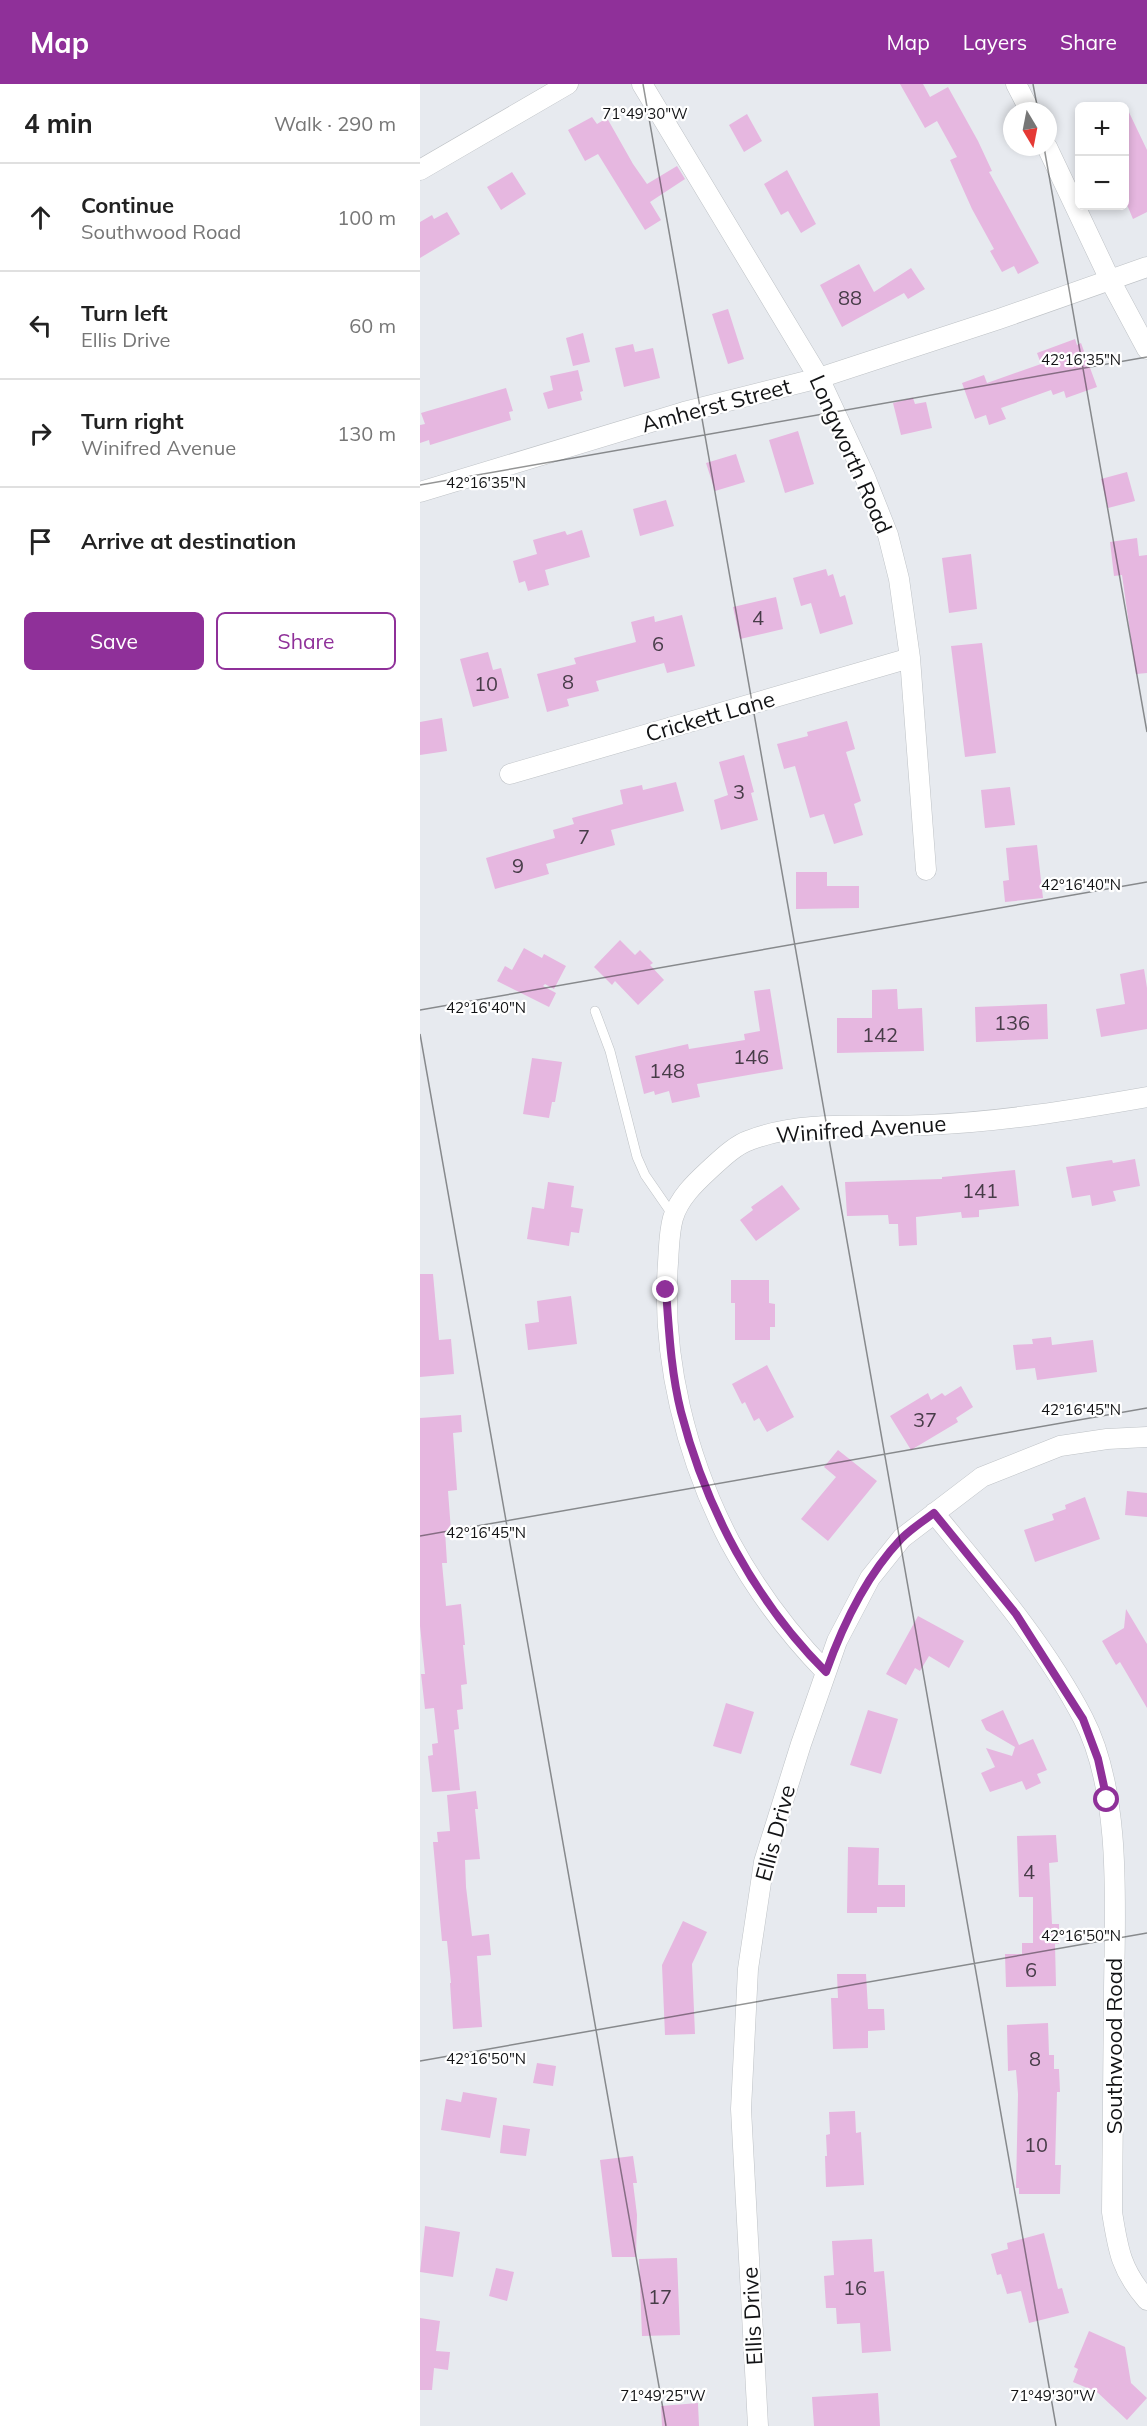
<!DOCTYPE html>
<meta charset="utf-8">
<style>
:root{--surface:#fff;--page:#f6f6f6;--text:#222;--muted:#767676;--line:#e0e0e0;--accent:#8f3099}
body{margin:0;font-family:Mulish,sans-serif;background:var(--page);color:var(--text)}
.controls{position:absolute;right:18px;top:18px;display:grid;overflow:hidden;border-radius:9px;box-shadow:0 3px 9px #0003}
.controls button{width:54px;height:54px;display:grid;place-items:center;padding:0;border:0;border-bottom:2px solid var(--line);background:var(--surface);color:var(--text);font:30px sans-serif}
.compass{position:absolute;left:583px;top:18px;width:54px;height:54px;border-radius:50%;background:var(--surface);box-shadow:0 3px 9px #0003;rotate:170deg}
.stop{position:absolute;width:18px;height:18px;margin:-14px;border:4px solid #8f3099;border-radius:50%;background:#fff}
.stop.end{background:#8f3099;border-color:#fff;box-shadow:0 2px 6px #0008}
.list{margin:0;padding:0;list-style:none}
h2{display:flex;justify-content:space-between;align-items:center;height:78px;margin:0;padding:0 24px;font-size:26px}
h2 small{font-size:20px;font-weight:400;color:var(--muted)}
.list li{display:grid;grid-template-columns:39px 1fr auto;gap:18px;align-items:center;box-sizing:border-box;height:108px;padding:0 24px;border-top:2px solid var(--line)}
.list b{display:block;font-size:22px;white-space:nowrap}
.list p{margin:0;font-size:20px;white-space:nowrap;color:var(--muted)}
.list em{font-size:20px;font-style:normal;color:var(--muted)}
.actions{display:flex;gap:12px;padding:18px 24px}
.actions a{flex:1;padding:14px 0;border:2px solid var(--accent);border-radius:9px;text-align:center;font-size:21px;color:var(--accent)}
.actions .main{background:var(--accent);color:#fff}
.icon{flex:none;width:33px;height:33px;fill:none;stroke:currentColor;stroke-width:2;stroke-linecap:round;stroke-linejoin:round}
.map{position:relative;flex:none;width:727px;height:2342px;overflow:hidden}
header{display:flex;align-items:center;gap:36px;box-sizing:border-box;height:84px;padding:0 30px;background:var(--accent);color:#fff}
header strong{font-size:28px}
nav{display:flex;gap:33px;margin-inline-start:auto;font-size:21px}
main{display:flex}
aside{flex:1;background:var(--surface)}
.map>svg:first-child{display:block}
.building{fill:#e6b7e0}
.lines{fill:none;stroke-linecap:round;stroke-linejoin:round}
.service-casing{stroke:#bec2c6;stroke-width:10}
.minor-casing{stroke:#bec2c6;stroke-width:21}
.service{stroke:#fff;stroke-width:9}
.minor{stroke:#fff;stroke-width:20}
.route{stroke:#8f3099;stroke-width:8}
.ticks{fill:none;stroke:#121315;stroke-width:1.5;stroke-opacity:0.45}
.labels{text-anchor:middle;stroke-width:4.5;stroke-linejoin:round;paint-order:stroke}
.number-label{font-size:20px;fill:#473c48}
.street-label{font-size:22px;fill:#121315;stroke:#fff}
.ticks-label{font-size:15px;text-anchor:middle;fill:#121315;stroke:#fff;stroke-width:4.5;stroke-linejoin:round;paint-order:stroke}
</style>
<header>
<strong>Map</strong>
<nav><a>Map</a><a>Layers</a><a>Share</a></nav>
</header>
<main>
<aside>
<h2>4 min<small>Walk · 290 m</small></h2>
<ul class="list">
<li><svg class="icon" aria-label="ahead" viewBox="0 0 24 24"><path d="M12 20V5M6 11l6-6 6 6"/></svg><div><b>Continue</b><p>Southwood Road</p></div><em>100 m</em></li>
<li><svg class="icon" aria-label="left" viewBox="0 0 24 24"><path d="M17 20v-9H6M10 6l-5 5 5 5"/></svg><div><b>Turn left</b><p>Ellis Drive</p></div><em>60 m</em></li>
<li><svg class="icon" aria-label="right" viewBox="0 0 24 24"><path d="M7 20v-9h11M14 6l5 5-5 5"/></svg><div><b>Turn right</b><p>Winifred Avenue</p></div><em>130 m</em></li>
<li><svg class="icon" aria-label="arrive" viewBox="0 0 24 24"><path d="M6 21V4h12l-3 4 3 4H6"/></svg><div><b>Arrive at destination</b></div></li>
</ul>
<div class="actions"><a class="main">Save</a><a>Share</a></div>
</aside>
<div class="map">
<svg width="727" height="2342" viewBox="0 0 727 2342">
<rect width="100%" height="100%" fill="#e7eaef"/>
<!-- building -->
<path class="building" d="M480,0H503L510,13L528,3L558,57L572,87L569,88L619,179L598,190L594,182L582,188L570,167L574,165L552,125L530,76L537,73L517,37L505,44Z
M705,20L727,66V128L713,135L705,116Z
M327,30L342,57L324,68L309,41Z
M172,33L177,40L187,34L213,80L227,100L257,82L265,95L230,118L241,136L225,146L178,70L165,77L148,46Z
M367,86L396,140L381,149L368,127L361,131L344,100Z
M92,88L106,110L81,126L67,103Z
M27,128L40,150L0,174V138L12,131L14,135Z
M439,180L454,208L491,184L505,205L488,215L484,209L422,243L400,201Z
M308,225L324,275L308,280L292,230Z
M163,249L170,278L153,282L146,254Z
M655,255L657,261L661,259L677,303L646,314L644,307L633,311L631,306L581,324L586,335L569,341L566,331L555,335L542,299L564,291L567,299L621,280L617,269Z
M213,260L215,268L233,264L240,294L204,303L195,264Z
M158,286L163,307L160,308L162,316L128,325L123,309L133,306L130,292Z
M86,304L93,327L89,328L91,336L10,361L9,356L0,359V341L5,340L1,329Z
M493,314L495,320L506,318L512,344L481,351L473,319Z
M378,347L394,400L365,409L349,356Z
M316,370L325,398L295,407L286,379Z
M707,388L715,417L688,424L681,395Z
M246,416L254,442L220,452L213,425Z
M162,446L170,473L125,486L129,501L108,507L105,497L99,499L93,477L117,470L113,456L145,447L147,451Z
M717,454L719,472L727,471V589L716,590L702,491L694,492L690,458Z
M551,470L557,525L529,529L522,474Z
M406,485L408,492L413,490L420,513L425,511L433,540L400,550L391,519L381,522L373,494Z
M356,513L363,545L320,555L313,523Z
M262,531L275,582L247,589L244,579L176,597L179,607L147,615L149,622L127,628L117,590L156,580L154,574L216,558L211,538L234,532L235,538Z
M562,559L576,669L545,673L531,562Z
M68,568L73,586L81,584L89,614L53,623L40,575Z
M22,634L27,667L0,671V638Z
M427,637L435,665L426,668L441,717L434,720L443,751L414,760L404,730L390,734L375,682L364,685L357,660L388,652L387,648Z
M324,671L334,708L331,709L338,736L301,746L294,716L308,711L299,678Z
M256,698L264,727L191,746L195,761L126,780L129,790L75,805L66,774L135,754L133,746L154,740L152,734L203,720L200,706L222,701L223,706Z
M590,703L595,741L565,744L561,706Z
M617,761L623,814L585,818L583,797L589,796L586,764Z
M376,788H407V802H439V824L376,825Z
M200,856L215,871L220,866L233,879L230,881L244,896L218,921L195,897L192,901L174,883Z
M104,864L122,874L124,870L146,882L134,905L125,900L123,902L136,909L129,923L77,897L85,882L92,886Z
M724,885L727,904V945L681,953L676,925L705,920L700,890Z
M350,905L363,985L277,1000L280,1013L252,1019L249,1007L235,1011L234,1007L224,1010L215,972L268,960L269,965L325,956L324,950L340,947L334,907Z
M477,905L478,925L502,924L504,967L417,969V934H452V906Z
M627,920L628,955L556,958L555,923Z
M112,974L142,978L135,1018H132L129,1034L103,1030Z
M715,1075L720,1102L693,1107L696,1117L672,1122L670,1111L652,1114L646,1083L692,1076L693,1079Z
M595,1086L599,1122L559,1126V1133L542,1134L541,1128L496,1133L497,1161L479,1162L478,1140H469L468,1131L427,1132L425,1098L522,1095V1093Z
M128,1098L154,1102L151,1123L163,1125L159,1149L151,1148L149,1162L107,1155L112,1123L124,1125Z
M362,1101L380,1125L336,1157L320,1136L333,1126L331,1123Z
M0,1190H13L19,1256L31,1255L34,1290L0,1293Z
M311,1196H349V1219L355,1220V1243H350V1256H315V1219H311Z
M151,1212L157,1260L108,1266L105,1240L119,1238L117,1217Z
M631,1253L632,1261L673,1256L677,1288L617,1296L615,1284L596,1286L593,1261L613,1260L612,1255Z
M347,1281L374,1333L347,1348L339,1334L334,1337L325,1318L322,1320L312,1300Z
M541,1302L553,1323L536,1334L538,1338L491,1366L470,1332L508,1309L511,1316L522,1309L525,1312Z
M41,1331L42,1348L33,1349L37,1406L28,1407L31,1447H25L27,1479H22L26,1522L41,1520L45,1561H43L47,1600L41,1601L43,1625L37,1626L39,1645L34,1646L40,1706L12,1708L8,1672L13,1671L12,1660L18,1659L14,1624L5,1625L1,1590H5L0,1542V1334Z
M418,1366L457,1397L408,1457L381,1435L416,1393L404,1383Z
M707,1407L727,1409V1433L705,1431Z
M665,1413L680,1455L615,1478L604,1446L634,1436L632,1430L646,1425L645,1421Z
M706,1525L727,1560V1624L700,1578L696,1581L682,1557L704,1544Z
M498,1532L544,1557L529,1584L509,1572L500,1587L495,1584L486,1601L466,1590Z
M306,1619L334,1628L321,1670L293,1662Z
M448,1626L478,1635L461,1690L430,1681Z
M583,1626L599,1661L613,1655L627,1686L617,1690L621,1699L606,1706L602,1697L570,1708L561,1689L575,1683L566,1664L592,1672L595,1663L566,1646L561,1636Z
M56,1707L58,1725H55L60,1775L45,1776L46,1803L52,1852L69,1850L71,1871L57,1872L62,1943L33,1945L30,1899H31L27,1857H22L13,1758H18L17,1748L30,1747L27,1711Z
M636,1751L638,1778L629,1779L632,1840H639V1860H635L636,1902L586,1903L585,1870H602V1859H613V1813H599L597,1752Z
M428,1763L459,1764L458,1801H485V1823H457V1829H427Z
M263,1837L287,1848L272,1880L275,1950L245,1951L242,1881Z
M417,1890H446L448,1925H464L465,1946L448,1947V1964L413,1965L411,1914H418Z
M628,1939L629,1971H634V1985H639L640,2008H637L635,2081H641L640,2110H599V2104H596L598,2010L596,1986L588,1987L587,1941Z
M117,1979L136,1982L133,2002L113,1999Z
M43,2008L77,2014L70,2054L21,2046L26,2015L41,2018Z
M435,2027L436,2049L441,2048L444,2101L406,2103L405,2072H407L406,2051L410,2050L409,2028Z
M83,2041L110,2045L106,2072L80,2069Z
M213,2072L217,2099H213L217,2131L216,2173H192L180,2076Z
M5,2142L40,2148L33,2193L0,2188Z
M624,2149L638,2205L642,2204L649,2229L609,2239L601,2207L587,2210L581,2190L577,2191L571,2170L588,2165L587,2159Z
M452,2155L454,2188L464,2187L471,2267L442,2269L440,2239L417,2240L416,2224H406L404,2192L414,2191L412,2157Z
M257,2174L260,2251L222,2252L219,2175Z
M76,2184L94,2188L87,2217L69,2212Z
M0,2234L20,2237L16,2267L30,2268L28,2286L14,2284L12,2306H0Z
M669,2247L705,2263L711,2299L727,2314L707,2336L677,2308L653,2298L658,2285L654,2283Z
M458,2309L460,2342H394L392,2313Z
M278,2319L279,2342H242L241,2322Z"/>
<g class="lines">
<defs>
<path id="service" d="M175,927L190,967L217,1073L225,1091L254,1133"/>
<path id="minor" d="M222,0L399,294L445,393L468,451L479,495L490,574L506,786
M596,0L610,27
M627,63L690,196L727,265
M0,86L148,0
M0,408L264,328L399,294L579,235L727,183
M90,690L490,574
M514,1429C567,1494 624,1559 663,1634C702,1709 695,1823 694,1906C694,1980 693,2054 692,2128C698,2166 701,2186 727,2216
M406,1588C368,1549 336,1506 310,1458C266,1374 241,1273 248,1179C249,1164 249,1148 253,1134C259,1114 275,1099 289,1086C301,1075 315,1061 330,1056C386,1035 448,1044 506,1041C581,1038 653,1026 727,1013
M338,2342L321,2025L328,1885L344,1778L381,1660L417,1557L450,1494L482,1454L562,1393L640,1362L687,1355L727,1353"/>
</defs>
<!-- service casing -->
<use href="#service" class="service-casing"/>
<!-- minor casing -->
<use href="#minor" class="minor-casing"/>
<!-- service -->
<use href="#service" class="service"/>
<!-- minor -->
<use href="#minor" class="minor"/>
</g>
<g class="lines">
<!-- route -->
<path class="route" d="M246,1206C249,1247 251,1288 261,1328C286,1425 335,1517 406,1588C423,1540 446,1492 481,1455C491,1445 503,1437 514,1429L596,1530L663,1635L678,1675L687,1716"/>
</g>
<!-- ticks -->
<path class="ticks" d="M223,0L636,2342M613,0L618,27M624,63L727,648M0,401L727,273M0,926L727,798M0,950L246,2342M0,1452L727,1324M0,1977L727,1849"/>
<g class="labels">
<!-- number labels -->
<g class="number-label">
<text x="430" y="221">88</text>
<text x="338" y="541">4</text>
<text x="238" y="567">6</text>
<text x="148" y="605">8</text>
<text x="66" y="607">10</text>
<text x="319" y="715">3</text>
<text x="164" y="760">7</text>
<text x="98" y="789">9</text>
<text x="592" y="946">136</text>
<text x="460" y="958">142</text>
<text x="331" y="980">146</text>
<text x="247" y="994">148</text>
<text x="560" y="1114">141</text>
<text x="505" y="1343">37</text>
<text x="609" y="1795">4</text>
<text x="611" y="1893">6</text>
<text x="615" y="1982">8</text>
<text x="616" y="2068">10</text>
<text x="435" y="2211">16</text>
<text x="240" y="2220">17</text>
</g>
<!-- street labels -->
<g class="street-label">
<text transform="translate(296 321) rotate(-15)" y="8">Amherst Street</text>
<text transform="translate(431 370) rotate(66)" y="8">Longworth Road</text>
<text transform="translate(290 632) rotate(-16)" y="8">Crickett Lane</text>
<text transform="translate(441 1045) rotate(-4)" y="8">Winifred Avenue</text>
<text transform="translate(355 1749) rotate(-75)" y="8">Ellis Drive</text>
<text transform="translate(694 1962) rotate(-90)" y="8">Southwood Road</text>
<text transform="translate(332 2232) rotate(-93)" y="8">Ellis Drive</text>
</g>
</g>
<g class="ticks-label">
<text x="225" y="35">71°49'30"W</text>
<text x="661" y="281">42°16'35"N</text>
<text x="66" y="404">42°16'35"N</text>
<text x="661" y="806">42°16'40"N</text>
<text x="66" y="929">42°16'40"N</text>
<text x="661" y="1331">42°16'45"N</text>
<text x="66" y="1454">42°16'45"N</text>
<text x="661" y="1857">42°16'50"N</text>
<text x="66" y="1980">42°16'50"N</text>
<text x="243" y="2317">71°49'25"W</text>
<text x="633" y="2317">71°49'30"W</text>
</g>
</svg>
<div class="controls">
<button>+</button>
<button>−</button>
</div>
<svg class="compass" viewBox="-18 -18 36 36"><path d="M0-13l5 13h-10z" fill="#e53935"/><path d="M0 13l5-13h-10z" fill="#767676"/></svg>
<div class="stop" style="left:687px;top:1716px"></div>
<div class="stop end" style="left:246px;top:1206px"></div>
</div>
</main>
